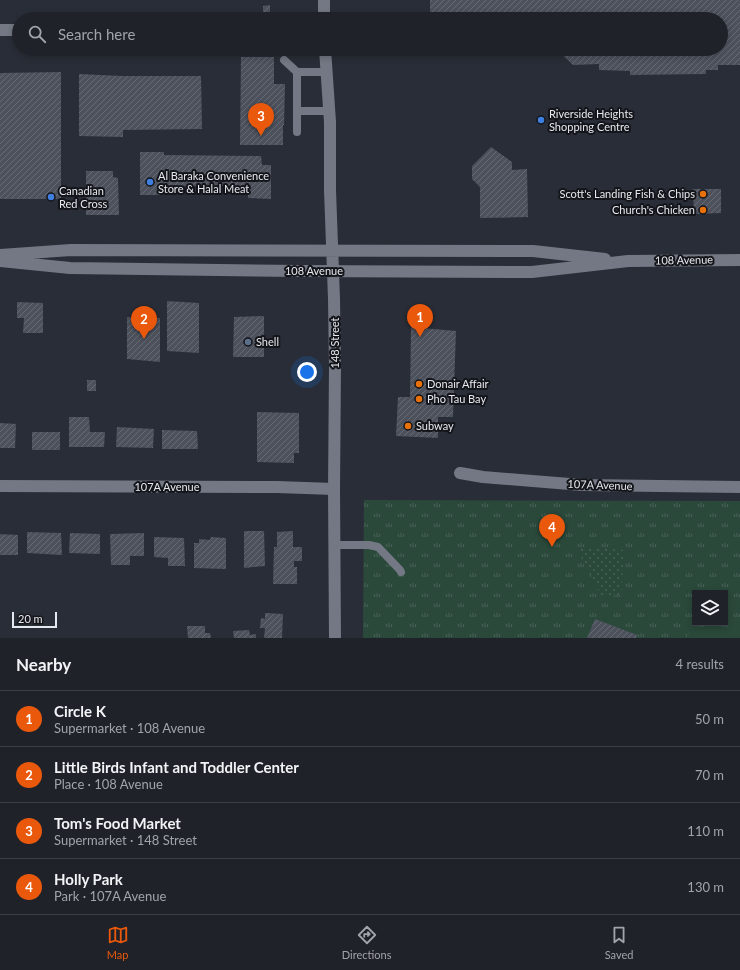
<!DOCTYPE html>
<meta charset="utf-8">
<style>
:root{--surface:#1f2229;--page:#2c2f35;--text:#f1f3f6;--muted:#a1a4a8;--line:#3c3f46;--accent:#ea580c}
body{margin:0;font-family:Lato,sans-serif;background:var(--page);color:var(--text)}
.controls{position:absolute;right:12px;bottom:12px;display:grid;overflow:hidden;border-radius:0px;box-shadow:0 2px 6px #0003}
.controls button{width:36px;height:36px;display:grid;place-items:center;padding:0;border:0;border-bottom:1px solid var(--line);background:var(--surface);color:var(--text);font:20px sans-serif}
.scale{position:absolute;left:12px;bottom:10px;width:45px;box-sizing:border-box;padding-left:4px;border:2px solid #e5e8ee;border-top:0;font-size:11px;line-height:14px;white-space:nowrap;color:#e5e8ee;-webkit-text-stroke:3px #13151a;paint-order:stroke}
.you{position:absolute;left:307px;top:372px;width:14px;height:14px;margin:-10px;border:3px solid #fff;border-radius:50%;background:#1a73e8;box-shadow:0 0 0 6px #1a73e833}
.badge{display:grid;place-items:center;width:26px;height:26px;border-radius:50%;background:var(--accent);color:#fff;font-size:13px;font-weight:700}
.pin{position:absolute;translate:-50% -33px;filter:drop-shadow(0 1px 2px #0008)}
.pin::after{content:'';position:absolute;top:21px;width:14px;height:12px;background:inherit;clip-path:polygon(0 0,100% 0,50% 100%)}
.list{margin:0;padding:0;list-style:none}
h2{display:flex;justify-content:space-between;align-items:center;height:52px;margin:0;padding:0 16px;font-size:17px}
h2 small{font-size:13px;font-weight:400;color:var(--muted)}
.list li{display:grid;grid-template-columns:26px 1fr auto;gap:12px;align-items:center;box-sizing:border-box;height:56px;padding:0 16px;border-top:1px solid var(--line)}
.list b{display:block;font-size:15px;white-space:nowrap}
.list p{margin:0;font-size:13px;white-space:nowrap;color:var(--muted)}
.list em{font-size:13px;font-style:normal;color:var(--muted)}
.icon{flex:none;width:22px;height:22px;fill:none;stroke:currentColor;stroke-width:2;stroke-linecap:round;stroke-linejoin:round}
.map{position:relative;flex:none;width:740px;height:638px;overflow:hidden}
.search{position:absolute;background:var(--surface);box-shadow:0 2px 6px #0003;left:12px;right:12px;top:12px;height:44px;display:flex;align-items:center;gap:10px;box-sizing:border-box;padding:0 14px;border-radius:22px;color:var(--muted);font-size:15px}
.sheet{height:276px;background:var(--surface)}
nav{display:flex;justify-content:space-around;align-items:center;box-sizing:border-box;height:56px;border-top:1px solid var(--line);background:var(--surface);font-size:11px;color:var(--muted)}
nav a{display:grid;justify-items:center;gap:2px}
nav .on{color:var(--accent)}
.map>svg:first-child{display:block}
.grass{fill:url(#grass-tufts);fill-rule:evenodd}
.garden{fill:url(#garden-dots)}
.pitch{fill:#2a493b}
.building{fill:url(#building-hatch)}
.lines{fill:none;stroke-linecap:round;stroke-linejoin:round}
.lane{stroke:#737884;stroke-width:8}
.street{stroke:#737884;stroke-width:12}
.secondary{stroke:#737884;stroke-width:12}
.shop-dot{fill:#3f7fe0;stroke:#13151a;stroke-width:1.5}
.food-dot{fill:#e8710a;stroke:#13151a;stroke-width:1.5}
.service-dot{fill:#5c6f8a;stroke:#13151a;stroke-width:1.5}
.labels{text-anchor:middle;stroke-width:4;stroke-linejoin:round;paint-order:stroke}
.poi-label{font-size:11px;fill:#e5e8ee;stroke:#13151a;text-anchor:start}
.street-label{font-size:11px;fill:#e5e8ee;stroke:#13151a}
</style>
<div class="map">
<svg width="740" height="638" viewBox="0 0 740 638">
<defs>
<pattern id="grass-tufts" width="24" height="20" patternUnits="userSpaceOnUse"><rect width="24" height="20" fill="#2a493b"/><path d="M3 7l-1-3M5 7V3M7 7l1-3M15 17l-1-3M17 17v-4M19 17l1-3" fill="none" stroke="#496358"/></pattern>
<pattern id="garden-dots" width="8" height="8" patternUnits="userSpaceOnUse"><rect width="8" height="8" fill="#2a493b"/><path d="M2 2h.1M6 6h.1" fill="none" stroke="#496358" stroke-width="1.8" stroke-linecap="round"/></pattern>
<pattern id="building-hatch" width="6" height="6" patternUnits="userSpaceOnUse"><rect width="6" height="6" fill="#4c515c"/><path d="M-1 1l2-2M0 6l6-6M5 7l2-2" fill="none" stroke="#666a74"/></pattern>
</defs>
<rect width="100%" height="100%" fill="#292d37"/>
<!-- grass -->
<path class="grass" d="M364,500L740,501V638H363ZM695,593H725V623H695Z"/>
<!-- garden -->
<path class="garden" d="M579,547L624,550L621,595H601L579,553Z"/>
<!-- pitch -->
<path class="pitch" d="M694,631H740V638H686L688,634Z"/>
<!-- building -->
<path class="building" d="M430,0H740V65H718V70H706V74L630,75V71L599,70V64L573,65L556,49H721V19H430Z
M270,5V12H263V6Z
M241,57H274V84H285L284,125H283V145H240Z
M61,72V199H0V73Z
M79,74L122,76H201L202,129L123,130V137L79,136Z
M491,147L512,162V170L527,169L528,217L480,218V187L472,179V166Z
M140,152H164V155L261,156L262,165H271V199L248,198V192H240V186H166V192H161V195H140Z
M86,171H113V177L118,178L119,215H86Z
M693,189H721V213L694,214Z
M167,301L199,303V353L167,351Z
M17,302L43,303V333H23L24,318H17Z
M264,316V357H233L234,317Z
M127,317L160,318V362L127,359Z
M411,327L456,331L453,417H438V438L396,436L398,397H410Z
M87,380H96V391H87Z
M257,412L299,413V453H294V463L257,462Z
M69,417H89L90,432H105L104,447H69Z
M0,423L16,424L15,448H0Z
M117,427L154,429L153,448L116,447Z
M162,430L197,431L198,449H162Z
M32,432H60V450H32Z
M244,531H264L265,566L244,568Z
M293,531V547H302V561H294V567H297V584H273L274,547H277V532Z
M27,532L61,533L62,555L27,553Z
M70,533L100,534V554L69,553Z
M144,533V556H130V565H111L110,534Z
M0,534L18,535V555H0Z
M154,537L184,538L185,566H168V558L154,557Z
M211,537L226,538V569L194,568V543H199V539L210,540Z
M265,613L283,614L282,638H264L265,628H260L261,618L265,619Z
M595,619L637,635L636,638H587Z
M187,626H205V633H210L211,638H188Z
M249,630L250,635L256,634V638H234L233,631Z"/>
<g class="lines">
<!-- lane -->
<path class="lane" d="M284,60L297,72
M297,111H329
M297,132V72H326
M334,545H369L378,547L400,570L401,572"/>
<!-- street -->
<path class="street" d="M0,30H19
M460,473L483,477L582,485L740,487
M0,486L277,487L334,489"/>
<!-- secondary -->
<path class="secondary" d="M324,0V19
M325,49L330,122V190L334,299L335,366L334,489L335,638
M0,255L71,250L533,251L605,259
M0,261L70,268L299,271L532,272L628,261L740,260"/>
</g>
<!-- markers -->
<g class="shop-dot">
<circle cx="541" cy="120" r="4"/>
<circle cx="150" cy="182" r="4"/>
<circle cx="51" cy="197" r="4"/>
</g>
<g class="food-dot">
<circle cx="703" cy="194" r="4"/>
<circle cx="703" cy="210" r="4"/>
<circle cx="419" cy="384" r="4"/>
<circle cx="419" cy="399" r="4"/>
<circle cx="408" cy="426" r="4"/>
</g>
<circle class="service-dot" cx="248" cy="342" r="4"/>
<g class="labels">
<!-- poi labels -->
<g class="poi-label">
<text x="549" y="118">Riverside Heights<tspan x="549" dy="13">Shopping Centre</tspan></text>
<text x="158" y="180">Al Baraka Convenience<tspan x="158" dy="13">Store &amp; Halal Meat</tspan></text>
<text x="59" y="195">Canadian<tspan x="59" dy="13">Red Cross</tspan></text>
<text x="695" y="198" text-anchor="end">Scott's Landing Fish &amp; Chips</text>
<text x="695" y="214" text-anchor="end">Church's Chicken</text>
<text x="256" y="346">Shell</text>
<text x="427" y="388">Donair Affair</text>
<text x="427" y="403">Pho Tau Bay</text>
<text x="416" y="430">Subway</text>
</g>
<!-- street labels -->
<g class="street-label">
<text transform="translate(684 260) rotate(-1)" y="4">108 Avenue</text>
<text x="314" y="275">108 Avenue</text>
<text transform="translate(335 343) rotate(-90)" y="4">148 Street</text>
<text transform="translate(600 485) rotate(2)" y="4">107A Avenue</text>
<text x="167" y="491">107A Avenue</text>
</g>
</g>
</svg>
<div class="controls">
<button><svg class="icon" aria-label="layers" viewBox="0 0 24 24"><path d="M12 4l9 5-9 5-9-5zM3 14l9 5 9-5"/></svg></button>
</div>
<div class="scale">20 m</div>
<div class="you"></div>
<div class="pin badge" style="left:420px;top:337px">1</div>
<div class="pin badge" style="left:144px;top:339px">2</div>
<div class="pin badge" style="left:261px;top:136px">3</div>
<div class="pin badge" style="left:552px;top:547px">4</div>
<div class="search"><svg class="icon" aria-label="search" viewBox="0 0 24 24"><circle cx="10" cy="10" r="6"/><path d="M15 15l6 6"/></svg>Search here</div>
</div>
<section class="sheet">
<h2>Nearby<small>4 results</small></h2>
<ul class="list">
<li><span class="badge">1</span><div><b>Circle K</b><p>Supermarket · 108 Avenue</p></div><em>50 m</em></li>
<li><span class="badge">2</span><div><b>Little Birds Infant and Toddler Center</b><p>Place · 108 Avenue</p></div><em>70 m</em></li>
<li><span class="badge">3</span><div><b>Tom's Food Market</b><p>Supermarket · 148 Street</p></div><em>110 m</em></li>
<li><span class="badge">4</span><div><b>Holly Park</b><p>Park · 107A Avenue</p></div><em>130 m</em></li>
</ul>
</section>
<nav>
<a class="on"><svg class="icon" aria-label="map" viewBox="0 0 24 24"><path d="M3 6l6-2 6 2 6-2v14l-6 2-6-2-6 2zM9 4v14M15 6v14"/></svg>Map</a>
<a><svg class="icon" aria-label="directions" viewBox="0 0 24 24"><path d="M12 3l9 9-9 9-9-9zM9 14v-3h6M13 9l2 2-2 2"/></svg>Directions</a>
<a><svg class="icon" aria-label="saved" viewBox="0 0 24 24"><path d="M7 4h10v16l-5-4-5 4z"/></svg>Saved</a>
</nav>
